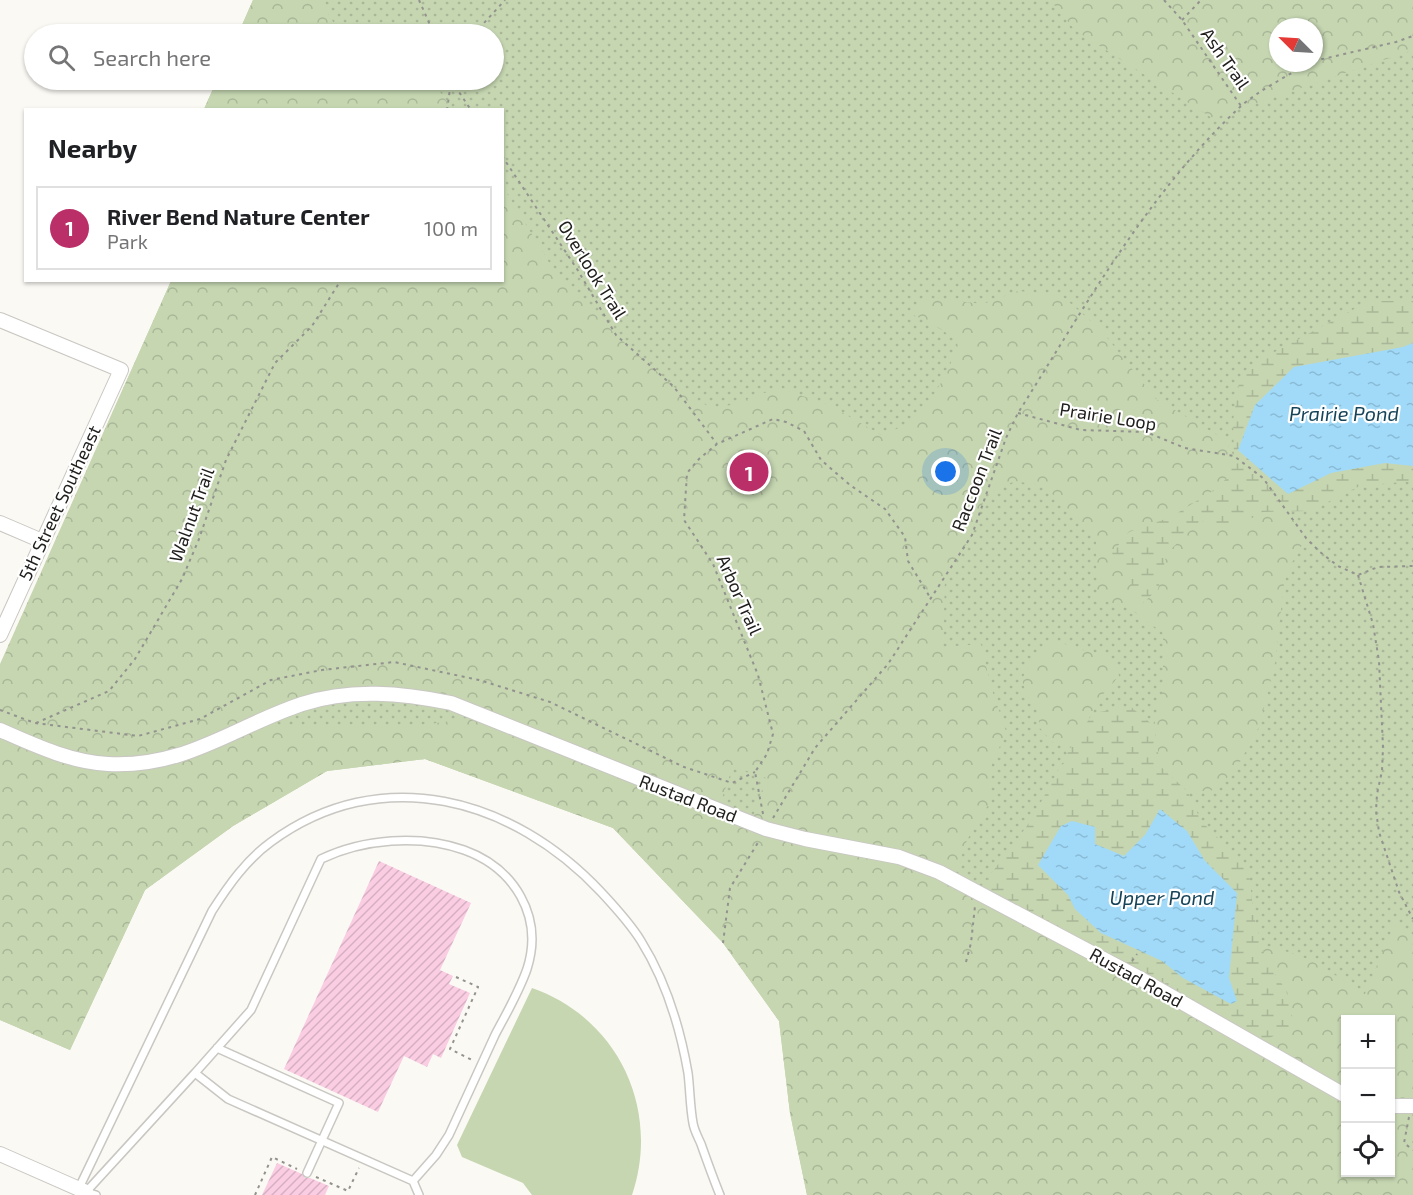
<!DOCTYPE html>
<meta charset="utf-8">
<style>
:root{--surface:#fff;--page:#f6f6f6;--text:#202124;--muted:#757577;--line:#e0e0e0;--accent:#ba2f68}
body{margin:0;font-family:"Exo 2",sans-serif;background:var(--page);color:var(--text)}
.controls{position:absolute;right:18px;bottom:18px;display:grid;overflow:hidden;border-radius:0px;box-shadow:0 2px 4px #0004}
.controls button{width:54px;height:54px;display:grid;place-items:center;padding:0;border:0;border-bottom:2px solid var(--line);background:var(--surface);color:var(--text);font:30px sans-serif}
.compass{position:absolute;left:1269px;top:18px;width:54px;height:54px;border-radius:50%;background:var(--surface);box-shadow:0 2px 4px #0004;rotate:294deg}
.you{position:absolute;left:946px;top:472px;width:21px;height:21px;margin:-15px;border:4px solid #fff;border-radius:50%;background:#1a73e8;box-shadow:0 0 0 9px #1a73e833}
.badge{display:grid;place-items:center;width:39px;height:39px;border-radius:50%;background:var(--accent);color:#fff;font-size:20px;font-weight:700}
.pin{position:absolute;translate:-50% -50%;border:3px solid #fff;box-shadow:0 2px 6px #0006}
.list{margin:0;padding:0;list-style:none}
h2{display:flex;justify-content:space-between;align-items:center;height:78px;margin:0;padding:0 24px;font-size:26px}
h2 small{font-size:20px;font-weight:400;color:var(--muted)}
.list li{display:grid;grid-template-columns:39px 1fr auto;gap:18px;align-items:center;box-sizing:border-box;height:84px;margin:0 12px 12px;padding:0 12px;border:2px solid var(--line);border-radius:0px}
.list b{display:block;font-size:22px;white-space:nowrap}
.list p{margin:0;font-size:20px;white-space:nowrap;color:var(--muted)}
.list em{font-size:20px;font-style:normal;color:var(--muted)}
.icon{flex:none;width:33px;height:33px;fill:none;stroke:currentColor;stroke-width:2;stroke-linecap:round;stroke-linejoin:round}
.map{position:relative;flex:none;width:1413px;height:1195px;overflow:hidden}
.search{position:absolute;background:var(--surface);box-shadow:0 2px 4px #0004;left:24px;top:24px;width:480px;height:66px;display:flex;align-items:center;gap:15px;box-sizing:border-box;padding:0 21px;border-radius:33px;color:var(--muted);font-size:22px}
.panel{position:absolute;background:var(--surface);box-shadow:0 2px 4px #0004;left:24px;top:108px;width:480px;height:174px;border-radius:0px}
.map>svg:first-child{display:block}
.green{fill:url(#green-dots);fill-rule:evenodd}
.forest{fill:url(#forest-crowns);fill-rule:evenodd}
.wetland{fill:url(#wetland-marsh)}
.pitch{fill:#c5d6b1}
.water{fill:url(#water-ripples)}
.building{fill:url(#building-hatch)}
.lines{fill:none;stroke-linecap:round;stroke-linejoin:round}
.service-casing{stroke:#c9c7c2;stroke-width:10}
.minor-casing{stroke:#c9c7c2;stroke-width:16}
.path{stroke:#93928e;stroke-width:2;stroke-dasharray:3 4.5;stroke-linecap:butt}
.service{stroke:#fff;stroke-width:7}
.minor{stroke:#fff;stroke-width:14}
.labels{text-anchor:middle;stroke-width:4.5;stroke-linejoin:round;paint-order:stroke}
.street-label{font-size:18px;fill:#21201e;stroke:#fff}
.water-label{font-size:20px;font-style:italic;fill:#164459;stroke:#fff}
</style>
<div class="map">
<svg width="1413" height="1195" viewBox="0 0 1413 1195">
<defs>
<pattern id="green-dots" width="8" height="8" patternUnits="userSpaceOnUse" patternTransform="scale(1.5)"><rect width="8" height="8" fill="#c5d6b1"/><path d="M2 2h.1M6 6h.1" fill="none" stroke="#a9b798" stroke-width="1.8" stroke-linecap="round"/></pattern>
<pattern id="forest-crowns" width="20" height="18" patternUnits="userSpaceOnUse" patternTransform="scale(1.5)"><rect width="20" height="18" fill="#c5d6b1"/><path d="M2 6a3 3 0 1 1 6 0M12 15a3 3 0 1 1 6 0" fill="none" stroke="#a9b798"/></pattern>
<pattern id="wetland-marsh" width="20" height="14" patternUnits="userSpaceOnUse" patternTransform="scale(1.5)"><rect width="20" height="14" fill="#c5d6b1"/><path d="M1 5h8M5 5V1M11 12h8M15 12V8" fill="none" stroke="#a9b798"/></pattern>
<pattern id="water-ripples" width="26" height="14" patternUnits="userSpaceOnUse" patternTransform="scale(1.5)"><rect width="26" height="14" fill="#a1daf9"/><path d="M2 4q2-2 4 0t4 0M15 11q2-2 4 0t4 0" fill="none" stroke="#8abbd5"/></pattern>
<pattern id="building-hatch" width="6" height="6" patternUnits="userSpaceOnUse" patternTransform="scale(1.5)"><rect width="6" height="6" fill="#facde3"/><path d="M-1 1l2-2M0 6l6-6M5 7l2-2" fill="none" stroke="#d6b0c2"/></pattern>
</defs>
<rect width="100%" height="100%" fill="#fbf9f4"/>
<!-- green -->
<path class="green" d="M253,0H1413V1195H807L790,1113L779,1021L723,943L613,828L425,759L327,771L233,826L145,890L70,1050L0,1020V664L171,281L502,280V110L204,109L217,80H494V34H238ZM1278,27H1314V63H1278ZM1346,1020H1390V1172H1346Z"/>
<!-- forest -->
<path class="forest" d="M253,0H319L341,34H238Z
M1050,0H1413V50L1212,118L1075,30ZM1278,27H1314V63H1278Z
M217,80H432L452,109H204Z
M503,187L550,264L616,335L674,387L715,410L779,388L829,405L883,436C893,430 907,425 916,416C934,399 953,365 958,341L933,324L909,313L923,300H949L983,304L1018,291L1061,295L1101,330L1156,399L1224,439L1234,456L1263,478L1306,538L1285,575L1275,663L1259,727L1240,762L1217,790L1188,792L1160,766L1154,726L1163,689V633L1128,607L1097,599L1096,541L1075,516L1044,486L1015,481L986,494L972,535L945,578L943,647L981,644L991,687L1007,734L992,760L990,802L967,840L954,879L1275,1035L1287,1031L1286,990L1266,961L1262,946C1306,953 1329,969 1364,996L1394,925L1405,928L1413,945V1195H807L790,1113L779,1021L723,943L613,828L425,759L327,771L233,826L145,890L70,1050L0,1020V666L171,281L502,280ZM414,696L484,717L421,725H278L234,734L303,704ZM733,766L766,778L751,823L718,810ZM1346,1020H1390V1172H1346Z
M1057,640C1063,643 1069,646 1075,648C1096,655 1116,649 1119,676L1098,700L1096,707L1071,747L1052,742L1039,727V710L1026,694L1022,679C1031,661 1040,650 1057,640Z"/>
<!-- wetland -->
<path class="wetland" d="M1369,301H1413V481L1360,486L1310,511L1263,512L1232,529L1200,521L1167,553L1158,589L1142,604L1112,553L1129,532L1171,517L1211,492L1227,478L1234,456L1233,421L1239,383L1258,361Z
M1131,707L1154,726L1160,766L1188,792L1201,821L1226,846L1249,874L1254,917L1266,961L1286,990L1293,1019L1287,1031L1253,1044L978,891L1030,822L1071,747L1093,713Z"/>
<!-- pitch -->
<path class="pitch" d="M532,988C618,1018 661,1109 632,1195H532L523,1183L462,1157L457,1145Z"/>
<!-- water -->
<path class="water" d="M1413,343V466L1385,463L1331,473L1288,494L1238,450L1255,405L1294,367L1403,347Z
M1160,809L1187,831L1205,861L1237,893L1229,978L1237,1001L1231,1004L1183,978L1162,961L1101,933L1075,909L1068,895L1038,865L1061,826L1072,821L1095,827V844L1124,856L1145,835Z"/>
<!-- building -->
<path class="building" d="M379,861L471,903L440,970L453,976L449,984L470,993L441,1058L433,1054L427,1067L404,1056L378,1112L284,1069Z
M277,1163L302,1174L305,1178H310L329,1186L325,1195H262Z"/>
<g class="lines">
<defs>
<path id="service" d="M217,1048L339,1103L307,1173
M413,1181L436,1155L449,1135C464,1102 480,1068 495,1035C506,1014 519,992 527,969C544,916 514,868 464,850C419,834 363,839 321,859L251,1010L195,1073L228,1099L413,1181L419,1195
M78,1190L212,911C228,886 246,860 271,842C381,761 513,798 601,892C615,907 630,923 641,941C666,981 680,1027 688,1073C690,1089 690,1107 693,1123C694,1130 698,1137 701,1144C707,1161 713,1178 720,1195
M96,1195L86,1192L195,1073"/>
<path id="minor" d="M0,320L121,370L0,635
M0,523L42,541
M0,730C34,745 70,762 108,764C186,768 233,727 302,704C351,688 402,693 451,703L766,829L805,839L899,857L939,872L1141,979L1346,1096
M1390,1106H1413
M0,1154L86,1192"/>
</defs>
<!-- service casing -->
<use href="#service" class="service-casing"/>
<!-- minor casing -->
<use href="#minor" class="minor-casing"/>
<!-- path -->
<path class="path" d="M419,0L434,34
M1164,0L1182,20L1241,106
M1182,20L1201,0
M474,34L505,0
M1314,61L1396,42L1413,36
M451,80L471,110
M447,110L451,82
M502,156L577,269L616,335L674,387L717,444
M1018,413L1081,430L1146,432L1185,448L1234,456L1263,478L1306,538L1320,552L1338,566L1358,575L1378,567L1413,566
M1358,575L1373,624L1379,661L1383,747L1382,771L1377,794L1376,811L1379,832L1399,892L1413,919
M0,710L35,723L138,736L200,719L271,680L322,670L394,662L479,680L550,702L684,767L732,783L755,772
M36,723L109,691L135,659L182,579L199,539L226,460L275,363L312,326L341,280
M763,814L755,772L767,754L773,734L758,675L713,564L684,520L687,473L699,459L717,444L773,419L786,422L804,431L821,460L850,485L885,509L905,537L908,561L931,599
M773,818L815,748L888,664L972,535L1006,438L1018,413C1085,307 1147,194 1240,107C1256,92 1289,75 1309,63
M723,943L730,888L759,841
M1132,961L1137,954
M966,962L971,943L975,906
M456,977L478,987L450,1049L474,1061
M1409,1117L1404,1143L1413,1150
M316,1177L348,1191L359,1168
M255,1195L272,1157L297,1169"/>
<!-- service -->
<use href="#service" class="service"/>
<!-- minor -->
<use href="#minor" class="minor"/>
</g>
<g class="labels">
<!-- street labels -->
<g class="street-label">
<text transform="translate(1225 59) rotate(55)" y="6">Ash Trail</text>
<text transform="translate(592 270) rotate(58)" y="6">Overlook Trail</text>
<text transform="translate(1108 417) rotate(9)" y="6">Prairie Loop</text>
<text transform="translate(977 480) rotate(-69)" y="6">Raccoon Trail</text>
<text transform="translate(60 503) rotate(-65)" y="6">5th Street Southeast</text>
<text transform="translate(192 515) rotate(-70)" y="6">Walnut Trail</text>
<text transform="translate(739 595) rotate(66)" y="6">Arbor Trail</text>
<text transform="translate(688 799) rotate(21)" y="6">Rustad Road</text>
<text transform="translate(1136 978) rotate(29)" y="6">Rustad Road</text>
</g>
<!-- water labels -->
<g class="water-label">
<text x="1344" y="421">Prairie Pond</text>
<text x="1162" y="905">Upper Pond</text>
</g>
</g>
</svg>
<div class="controls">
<button>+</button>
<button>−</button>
<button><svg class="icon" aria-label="locate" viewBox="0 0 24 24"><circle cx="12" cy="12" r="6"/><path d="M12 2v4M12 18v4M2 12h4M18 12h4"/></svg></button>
</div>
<svg class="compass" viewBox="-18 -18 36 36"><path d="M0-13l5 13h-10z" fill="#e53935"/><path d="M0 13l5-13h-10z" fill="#757577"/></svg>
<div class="you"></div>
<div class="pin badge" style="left:749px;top:472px">1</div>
<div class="search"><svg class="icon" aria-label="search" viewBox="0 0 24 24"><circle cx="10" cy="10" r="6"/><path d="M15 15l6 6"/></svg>Search here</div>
<section class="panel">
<h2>Nearby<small></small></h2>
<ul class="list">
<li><span class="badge">1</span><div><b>River Bend Nature Center</b><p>Park</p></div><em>100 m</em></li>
</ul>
</section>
</div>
